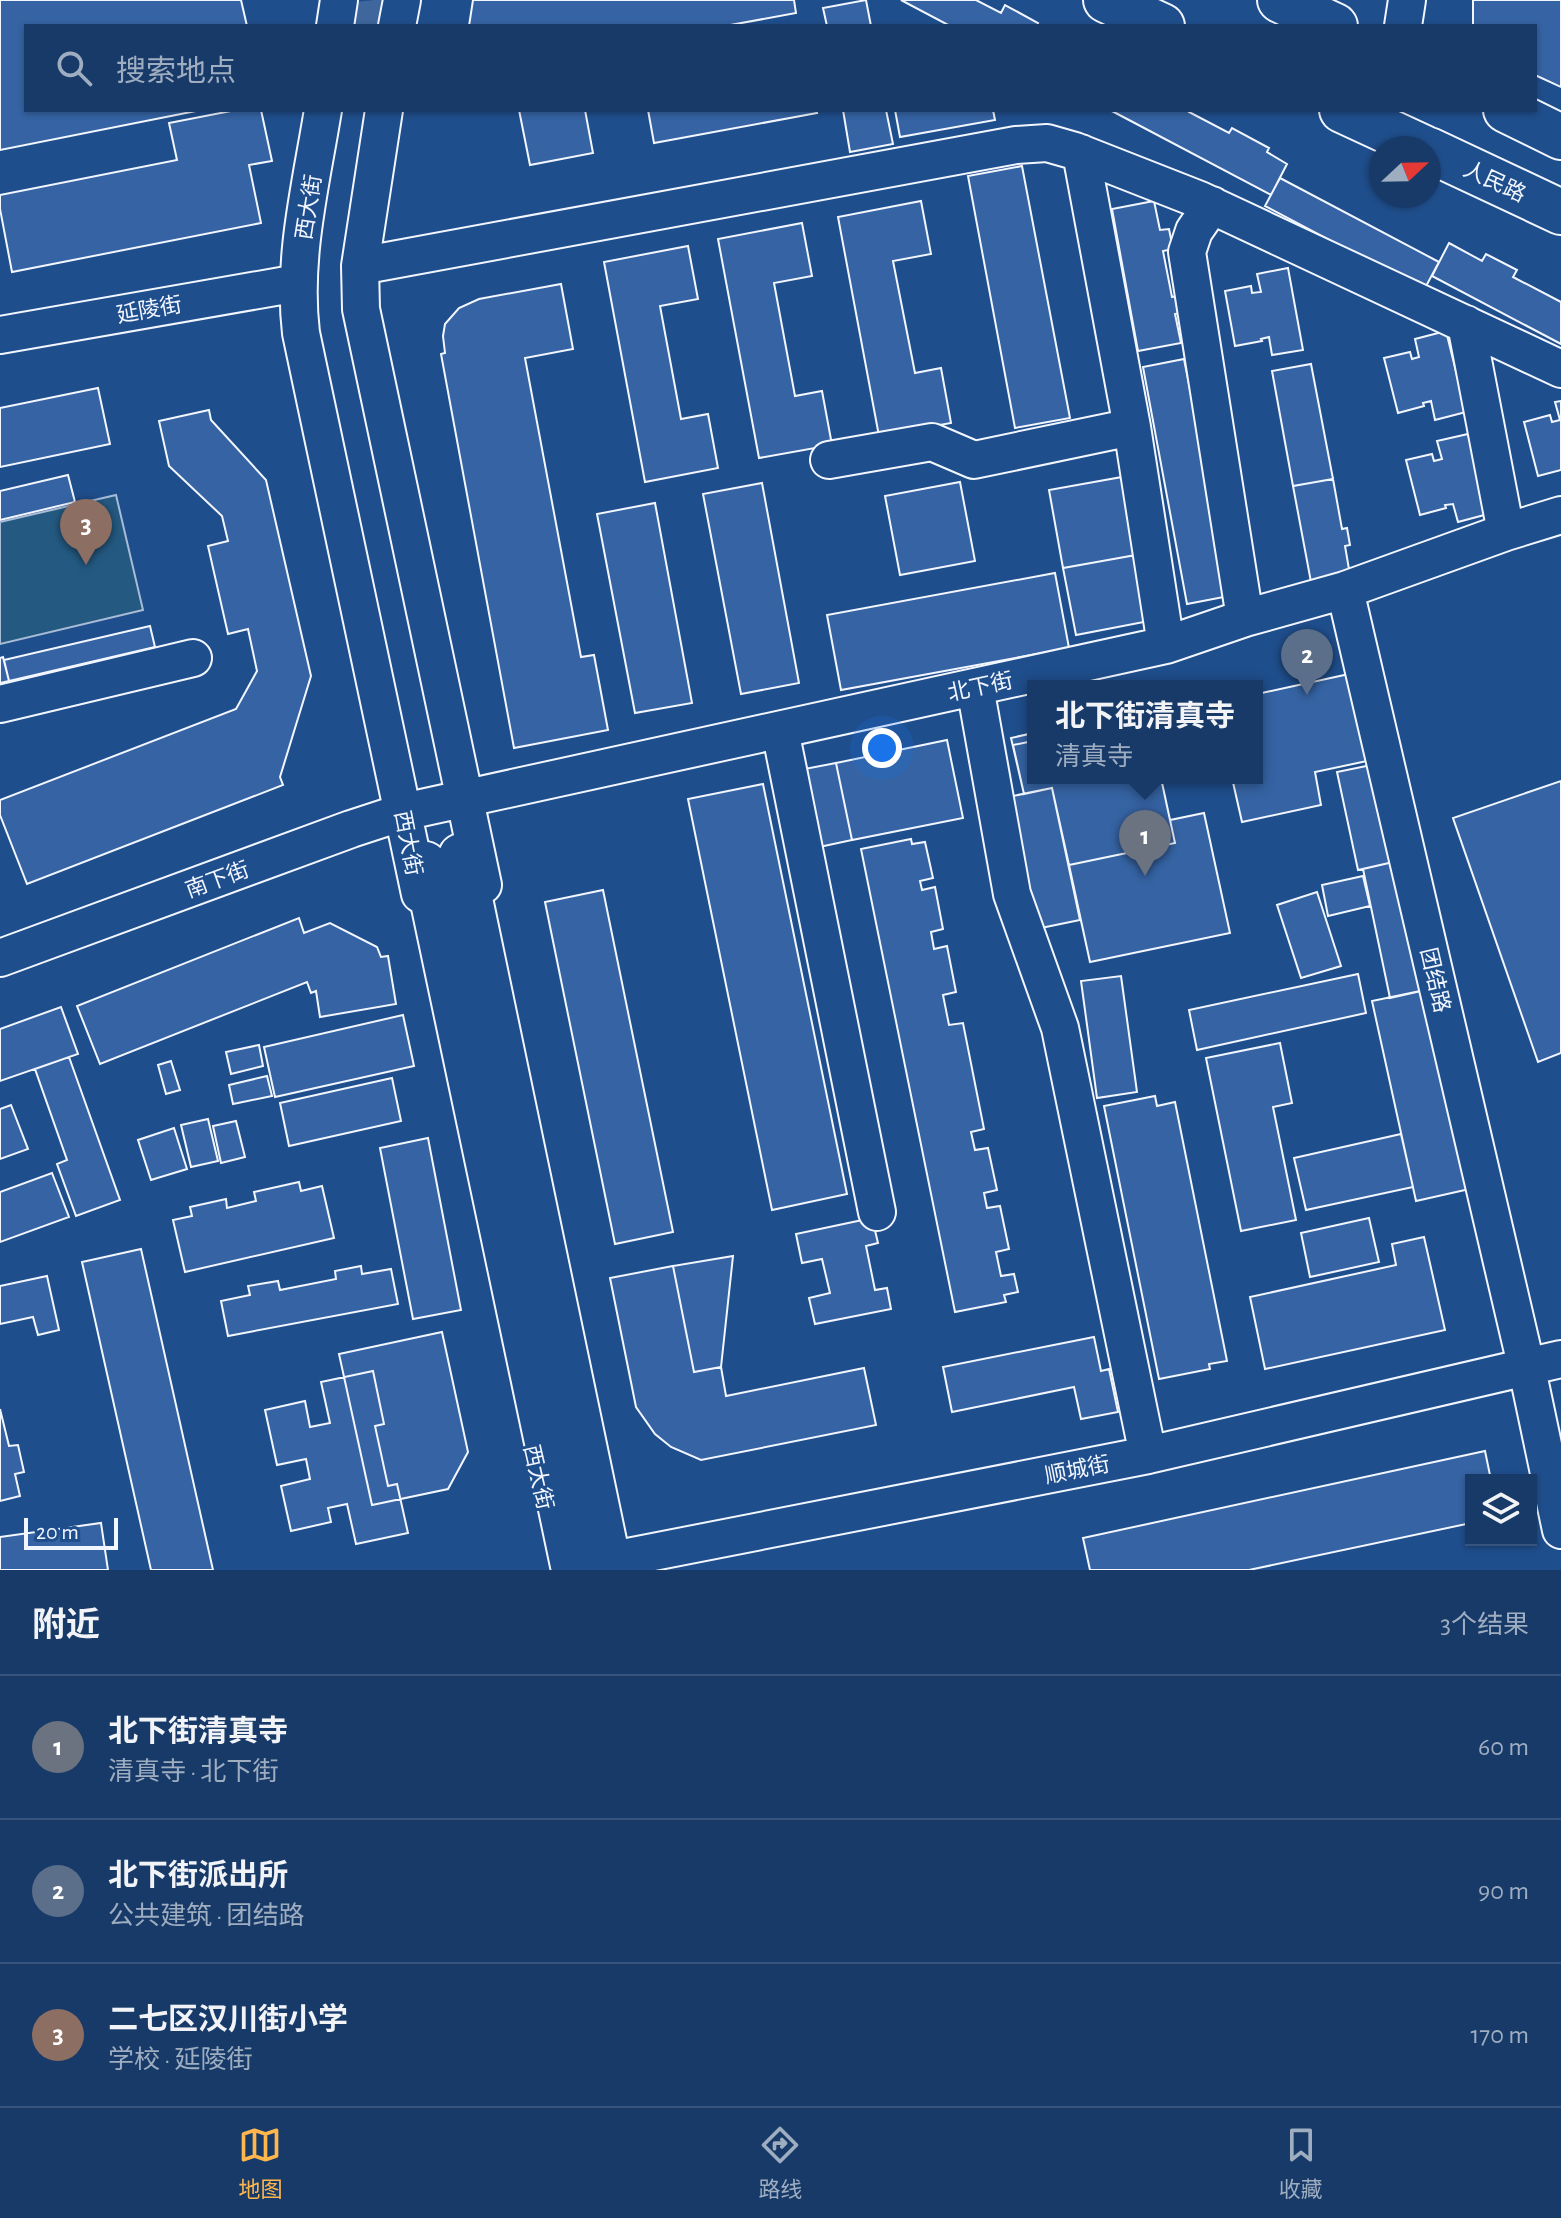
<!DOCTYPE html>
<html lang="zh">
<meta charset="utf-8">
<style>
:root{--surface:#173a69;--page:#20416f;--text:#f1f3f6;--muted:#9eadc0;--line:#36547d;--accent:#ffb74d}
body{margin:0;font-family:"Alegreya Sans","Noto Sans SC",sans-serif;background:var(--page);color:var(--text)}
.controls{position:absolute;right:24px;bottom:24px;display:grid;overflow:hidden;border-radius:0px;box-shadow:0 2px 6px #0004}
.controls button{width:72px;height:72px;display:grid;place-items:center;padding:0;border:0;border-bottom:2px solid var(--line);background:var(--surface);color:var(--text);font:40px sans-serif}
.compass{position:absolute;left:1369px;top:136px;width:72px;height:72px;border-radius:50%;background:var(--surface);box-shadow:0 2px 6px #0004;rotate:68deg}
.scale{position:absolute;left:24px;bottom:20px;width:94px;box-sizing:border-box;padding-left:8px;border:4px solid #f2f6ff;border-top:0;font-size:22px;line-height:28px;white-space:nowrap;color:#f2f6ff;-webkit-text-stroke:6px #1f4e8c;paint-order:stroke}
.you{position:absolute;left:882px;top:748px;width:28px;height:28px;margin:-20px;border:6px solid #fff;border-radius:50%;background:#1a73e8;box-shadow:0 0 0 12px #1a73e833}
.badge{display:grid;place-items:center;width:52px;height:52px;border-radius:50%;background:var(--accent);color:#fff;font-size:26px;font-weight:700}
.pin{position:absolute;translate:-50% -66px;filter:drop-shadow(0 2px 4px #0008)}
.pin::after{content:'';position:absolute;top:42px;width:28px;height:24px;background:inherit;clip-path:polygon(0 0,100% 0,50% 100%)}
.popup{position:absolute;left:1027px;top:680px;width:236px;height:104px;box-sizing:border-box;display:grid;place-content:center;border-radius:0px;background:var(--surface);filter:drop-shadow(0 2px 6px #0005);font-size:26px;white-space:nowrap;color:var(--muted)}
.popup b{font-size:30px;color:var(--text)}
.popup::after{content:'';position:absolute;left:50%;top:100%;margin-left:-16px;border:16px solid transparent;border-top-color:var(--surface)}
.list{margin:0;padding:0;list-style:none}
h2{display:flex;justify-content:space-between;align-items:center;height:104px;margin:0;padding:0 32px;font-size:34px}
h2 small{font-size:26px;font-weight:400;color:var(--muted)}
.list li{display:grid;grid-template-columns:52px 1fr auto;gap:24px;align-items:center;box-sizing:border-box;height:144px;padding:0 32px;border-top:2px solid var(--line)}
.list b{display:block;font-size:30px;white-space:nowrap}
.list p{margin:0;font-size:26px;white-space:nowrap;color:var(--muted)}
.list em{font-size:26px;font-style:normal;color:var(--muted)}
.icon{flex:none;width:44px;height:44px;fill:none;stroke:currentColor;stroke-width:2;stroke-linecap:round;stroke-linejoin:round}
.map{position:relative;flex:none;width:1561px;height:1570px;overflow:hidden}
.search{position:absolute;background:var(--surface);box-shadow:0 2px 6px #0004;left:24px;right:24px;top:24px;height:88px;display:flex;align-items:center;gap:20px;box-sizing:border-box;padding:0 28px;border-radius:0px;color:var(--muted);font-size:30px}
.sheet{height:536px;background:var(--surface)}
nav{display:flex;justify-content:space-around;align-items:center;box-sizing:border-box;height:112px;border-top:2px solid var(--line);background:var(--surface);font-size:22px;color:var(--muted)}
nav a{display:grid;justify-items:center;gap:4px}
nav .on{color:var(--accent)}
.map>svg:first-child{display:block}
.green{fill:#245a82;stroke:#a8bbd7;stroke-width:2}
.building{fill:#3563a3;stroke:#f2f6ff;stroke-width:2}
.lines{fill:none;stroke-linecap:round;stroke-linejoin:round}
.major-tunnel{stroke:#3f679d;stroke-width:44;stroke-dasharray:44 22;stroke-linecap:butt}
.minor-casing{stroke:#f2f6ff;stroke-width:40}
.major-casing{stroke:#f2f6ff;stroke-width:48}
.minor{stroke:#1f4e8c;stroke-width:36}
.major{stroke:#1f4e8c;stroke-width:44}
.labels{text-anchor:middle;stroke-width:6;stroke-linejoin:round;paint-order:stroke}
.street-label{font-size:22px;fill:#f2f6ff;stroke:#1f4e8c}
</style>
<div class="map">
<svg width="1561" height="1570" viewBox="0 0 1561 1570">
<rect width="100%" height="100%" fill="#1f4e8c"/>
<!-- green -->
<path class="green" d="M116,495L143,610L0,644V522Z"/>
<!-- building -->
<path class="building" d="M0,0H241L247,26H26V110H201L0,150Z
M473,0H794L796,13L725,26H469Z
M866,0L871,26H827L823,8Z
M901,0H976L1001,13L1005,5L1038,23L1036,26H950Z
M1473,0H1561V87L1535,75V26H1473Z
M236,110H261L272,161L249,165L261,223L12,272L0,209V195L177,160L169,123Z
M519,110H585L593,153L530,165Z
M648,110H816L817,113L654,143Z
M843,110H886L893,144L850,152Z
M895,110H993L995,120L900,137Z
M1110,110H1190L1189,112L1229,133L1232,128L1269,148L1267,152L1287,164L1271,195Z
M1022,166L1070,418L1015,428L968,176Z
M1280,178L1439,262L1424,290L1265,206Z
M921,201L931,254L893,261L915,373L941,368L951,423L879,436L838,217Z
M1154,201L1160,230L1169,229L1173,249L1163,251L1172,297L1182,295L1185,312L1175,314L1181,343L1138,351L1112,209Z
M802,223L812,276L774,283L795,396L822,391L832,445L759,458L718,239Z
M1449,243L1482,261L1486,254L1517,270L1513,277L1561,302V344L1432,276Z
M688,246L698,299L660,306L681,419L708,414L718,468L645,482L604,262Z
M1288,268L1303,350L1272,355L1269,337L1261,339L1262,341L1235,346L1225,291L1251,286L1252,293L1261,292L1257,274Z
M561,284L573,349L525,358L581,657L594,655L608,730L514,748L441,354L445,353L443,336L445,324L459,308L479,299Z
M1446,331L1466,412L1435,420L1431,401L1423,403L1424,406L1398,413L1384,358L1410,352L1412,359L1419,357L1415,339Z
M1184,359L1191,394L1200,392L1229,596L1187,604L1143,367Z
M1311,364L1333,479L1293,486L1272,371Z
M98,388L110,444L0,467V408Z
M1561,401V470L1538,476L1524,422L1550,415L1552,422L1560,420L1555,402Z
M209,410L211,420L266,480L311,676L280,777L283,785L27,884L0,815V800L236,709L257,671L248,629L228,634L208,546L228,541L222,516L169,466L159,421Z
M1468,434L1488,514L1458,522L1453,504L1445,505L1446,508L1420,515L1406,460L1432,454L1434,461L1442,459L1437,441Z
M68,475L75,502L0,520V491Z
M1122,477L1136,555L1063,568L1049,490Z
M1333,479L1342,529L1347,528L1350,545L1345,546L1350,575L1311,582L1293,486Z
M960,482L975,561L900,575L885,496Z
M762,483L799,683L741,694L703,494Z
M655,503L692,703L635,713L597,514Z
M1136,555L1149,621L1076,635L1063,568Z
M1055,573L1069,648L841,690L827,615Z
M150,626L155,647L9,681L4,660Z
M3,657L9,681L0,683V658Z
M1349,674L1367,761L1315,772L1321,805L1242,822L1232,778H1257V694Z
M1033,733V778H1161L1170,820L1204,813L1230,933L1090,962L1052,788L1024,794L1011,738Z
M947,740L963,818L852,840L836,763Z
M1033,741V778H1161L1175,843L1069,865L1052,788L1024,794L1013,745Z
M836,763L852,840L810,849L794,771Z
M1381,763L1402,860L1358,870L1337,772Z
M1561,781V1053L1538,1062L1453,818Z
M763,784L847,1194L772,1210L688,799Z
M1052,788L1080,920L1036,929L1008,797Z
M1204,813L1230,933L1090,962L1069,865L1175,843L1170,820Z
M911,839L912,844L925,842L933,878L920,881L922,890L935,887L943,929L931,932L934,949L947,946L956,992L943,995L949,1025L963,1023L984,1129L971,1132L975,1150L988,1148L997,1190L984,1193L987,1208L1000,1206L1009,1249L996,1252L1001,1276L1014,1274L1018,1292L1004,1295L1006,1302L955,1312L861,849Z
M1402,860L1430,989L1390,998L1363,869Z
M1363,876L1370,906L1328,916L1322,885Z
M603,890L673,1232L615,1244L545,902Z
M1317,892L1341,966L1301,978L1277,905Z
M299,918L304,933L330,923L377,947L381,957L388,956L396,1004L320,1017L316,991L311,993L307,982L100,1064L77,1006Z
M1358,974L1366,1013L1197,1050L1189,1010Z
M1121,976L1137,1092L1097,1098L1081,981Z
M1430,989L1474,1188L1416,1201L1372,1001Z
M61,1007L78,1054L0,1081V1029Z
M403,1015L414,1066L275,1097L264,1047Z
M1280,1043L1292,1103L1273,1107L1296,1220L1241,1231L1206,1058Z
M259,1045L263,1066L231,1074L226,1052Z
M69,1057L120,1200L76,1216L57,1164L67,1160L35,1069Z
M171,1061L180,1090L166,1094L158,1065Z
M267,1076L272,1096L233,1104L229,1085Z
M392,1078L401,1121L289,1146L280,1103Z
M1155,1096L1157,1106L1175,1102L1227,1361L1209,1364L1210,1369L1159,1379L1104,1106Z
M11,1105L28,1149L0,1159V1109Z
M208,1119L218,1161L191,1167L181,1125Z
M236,1121L245,1157L221,1163L213,1126Z
M174,1128L187,1169L151,1180L138,1140Z
M1401,1134L1413,1187L1306,1210L1294,1158Z
M428,1138L461,1310L413,1319L380,1148Z
M52,1173L69,1217L0,1242V1192Z
M299,1182L301,1191L322,1186L334,1238L185,1272L173,1220L192,1216L190,1207L226,1199L227,1208L256,1201L254,1192Z
M872,1218L878,1243L866,1246L875,1290L887,1288L891,1309L815,1324L809,1298L830,1293L822,1259L802,1263L796,1234Z
M1369,1218L1379,1262L1310,1277L1301,1233Z
M1424,1237L1445,1330L1265,1369L1250,1297L1396,1265L1392,1244Z
M141,1249L213,1570H151L82,1262Z
M733,1256L721,1367L694,1372L673,1266Z
M361,1266L362,1274L391,1269L398,1304L228,1336L221,1301L250,1295L248,1286L278,1281L280,1290L336,1279L335,1271Z
M673,1266L694,1372L721,1367L726,1396L864,1368L876,1425L701,1460L671,1447L655,1434L636,1407L610,1278Z
M47,1276L59,1330L38,1335L33,1317L0,1324V1286Z
M442,1332L468,1452L448,1489L372,1505L339,1354Z
M1094,1337L1101,1371L1109,1369L1118,1412L1081,1419L1074,1387L952,1412L943,1367Z
M373,1371L384,1424L375,1426L388,1486L397,1484L408,1533L356,1544L347,1504L328,1508L331,1522L291,1531L281,1486L310,1479L306,1459L277,1465L265,1410L305,1401L310,1427L330,1423L321,1382Z
M0,1409L9,1446L18,1445L24,1472L15,1474L20,1496L0,1501Z
M1485,1451L1491,1480H1471V1523L1249,1570H1090L1083,1538Z
M101,1523L108,1570H0V1537Z"/>
<g class="lines">
<!-- major-tunnel -->
<path class="major-tunnel" d="M374,0L377,26"/>
<defs>
<path id="minor" d="M335,26L339,0
M397,26L402,0
M1403,26L1407,0
M323,110C311,184 292,258 301,333L420,894
M384,110L360,266L361,309L483,885
M1081,153L1132,427L1166,645
M1212,205L1194,231L1187,252L1245,618
M360,266L1016,145L1047,143L1075,151L1200,200L1561,369
M1466,324L1506,532
M0,335L298,283
M829,460L932,442L974,460L1132,427
M1345,590L1527,1369L1561,1530
M975,687L1012,894L1060,1028L1148,1455
M0,704L193,658
M780,730L877,1212
M0,958L351,829L403,812L1166,645L1245,618L1345,590L1506,532L1561,515
M582,1566L1148,1455L1561,1359"/>
<path id="major" d="M1106,0L1162,26
M1280,0L1335,26
M1342,110L1424,148
M1506,110L1561,137
M1429,150L1561,212
M461,856L610,1570
M425,864L574,1570"/>
</defs>
<!-- minor casing -->
<use href="#minor" class="minor-casing"/>
<!-- major casing -->
<use href="#major" class="major-casing"/>
<!-- minor -->
<use href="#minor" class="minor"/>
<!-- major -->
<use href="#major" class="major"/>
</g>
<g class="labels">
<!-- street labels -->
<g class="street-label">
<text transform="translate(1495 181) rotate(25)" y="8">人民路</text>
<text transform="translate(308 207) rotate(-81)" y="8">西大街</text>
<text transform="translate(149 309) rotate(-10)" y="8">延陵街</text>
<text transform="translate(980 686) rotate(-12)" y="8">北下街</text>
<text transform="translate(409 843) rotate(79)" y="8">西大街</text>
<text transform="translate(217 879) rotate(-20)" y="8">南下街</text>
<text transform="translate(1436 980) rotate(77)" y="8">团结路</text>
<text transform="translate(1077 1469) rotate(-11)" y="8">顺城街</text>
<text transform="translate(539 1477) rotate(77)" y="8">西大街</text>
</g>
</g>
</svg>
<div class="controls">
<button><svg class="icon" aria-label="layers" viewBox="0 0 24 24"><path d="M12 4l9 5-9 5-9-5zM3 14l9 5 9-5"/></svg></button>
</div>
<svg class="compass" viewBox="-18 -18 36 36"><path d="M0-13l5 13h-10z" fill="#e53935"/><path d="M0 13l5-13h-10z" fill="#9eadc0"/></svg>
<div class="scale">20 m</div>
<div class="you"></div>
<div class="pin badge" style="left:1145px;top:876px;background:#6b7280">1</div>
<div class="popup"><b>北下街清真寺</b>清真寺</div>
<div class="pin badge" style="left:1307px;top:695px;background:#5c6f8a">2</div>
<div class="pin badge" style="left:86px;top:565px;background:#8d6e63">3</div>
<div class="search"><svg class="icon" aria-label="search" viewBox="0 0 24 24"><circle cx="10" cy="10" r="6"/><path d="M15 15l6 6"/></svg>搜索地点</div>
</div>
<section class="sheet">
<h2>附近<small>3个结果</small></h2>
<ul class="list">
<li><span class="badge" style="background:#6b7280">1</span><div><b>北下街清真寺</b><p>清真寺 · 北下街</p></div><em>60 m</em></li>
<li><span class="badge" style="background:#5c6f8a">2</span><div><b>北下街派出所</b><p>公共建筑 · 团结路</p></div><em>90 m</em></li>
<li><span class="badge" style="background:#8d6e63">3</span><div><b>二七区汉川街小学</b><p>学校 · 延陵街</p></div><em>170 m</em></li>
</ul>
</section>
<nav>
<a class="on"><svg class="icon" aria-label="map" viewBox="0 0 24 24"><path d="M3 6l6-2 6 2 6-2v14l-6 2-6-2-6 2zM9 4v14M15 6v14"/></svg>地图</a>
<a><svg class="icon" aria-label="directions" viewBox="0 0 24 24"><path d="M12 3l9 9-9 9-9-9zM9 14v-3h6M13 9l2 2-2 2"/></svg>路线</a>
<a><svg class="icon" aria-label="saved" viewBox="0 0 24 24"><path d="M7 4h10v16l-5-4-5 4z"/></svg>收藏</a>
</nav>
